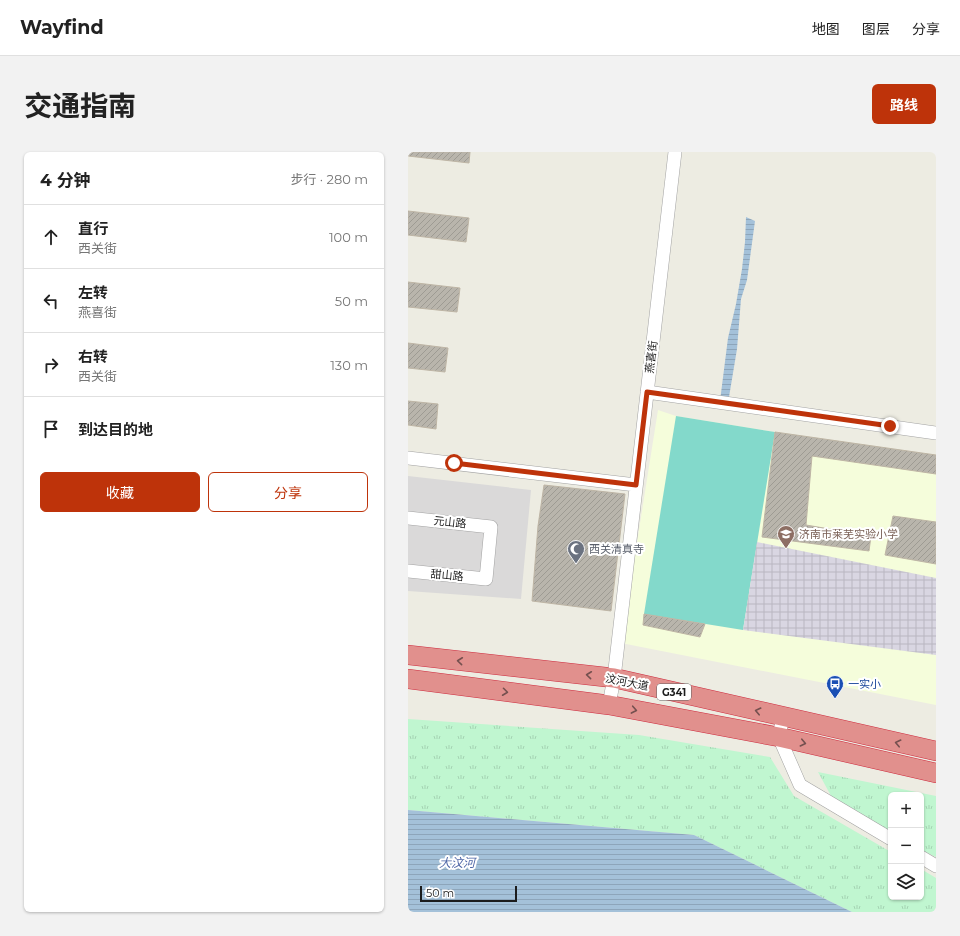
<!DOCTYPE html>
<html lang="zh">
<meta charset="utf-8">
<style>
:root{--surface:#fff;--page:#f2f2f2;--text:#222;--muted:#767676;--line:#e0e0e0;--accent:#be330a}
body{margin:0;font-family:Montserrat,"Noto Sans SC",sans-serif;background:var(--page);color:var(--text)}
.controls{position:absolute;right:12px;bottom:12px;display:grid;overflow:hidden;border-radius:6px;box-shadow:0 1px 3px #0004}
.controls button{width:36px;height:36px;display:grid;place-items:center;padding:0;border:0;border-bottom:1px solid var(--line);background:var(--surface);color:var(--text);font:20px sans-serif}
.scale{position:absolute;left:12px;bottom:10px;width:97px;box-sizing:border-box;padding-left:4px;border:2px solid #1c1c1c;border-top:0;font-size:11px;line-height:14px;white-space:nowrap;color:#1c1c1c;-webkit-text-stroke:3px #fff;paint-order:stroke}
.stop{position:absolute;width:12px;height:12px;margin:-9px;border:3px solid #be330a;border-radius:50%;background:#fff}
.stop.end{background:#be330a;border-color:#fff;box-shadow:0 1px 4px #0008}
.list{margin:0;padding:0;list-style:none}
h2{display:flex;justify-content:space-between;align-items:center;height:52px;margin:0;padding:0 16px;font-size:17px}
h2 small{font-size:13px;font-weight:400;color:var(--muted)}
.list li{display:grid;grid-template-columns:26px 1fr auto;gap:12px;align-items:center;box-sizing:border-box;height:64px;padding:0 16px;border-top:1px solid var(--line)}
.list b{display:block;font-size:15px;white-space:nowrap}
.list p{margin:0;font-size:13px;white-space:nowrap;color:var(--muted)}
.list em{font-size:13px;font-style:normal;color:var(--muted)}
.actions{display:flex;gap:8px;padding:12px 16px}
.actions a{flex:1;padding:9px 0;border:1px solid var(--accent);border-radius:6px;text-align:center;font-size:14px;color:var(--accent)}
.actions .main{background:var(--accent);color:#fff}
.icon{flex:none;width:22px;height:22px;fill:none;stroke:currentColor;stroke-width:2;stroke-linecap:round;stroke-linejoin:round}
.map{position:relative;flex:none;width:528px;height:760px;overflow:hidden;border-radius:6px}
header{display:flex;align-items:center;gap:24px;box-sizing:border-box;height:56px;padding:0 20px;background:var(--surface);border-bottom:1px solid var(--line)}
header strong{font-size:19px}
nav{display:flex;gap:22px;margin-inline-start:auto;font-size:14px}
.intro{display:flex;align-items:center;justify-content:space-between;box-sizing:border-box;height:96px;padding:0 24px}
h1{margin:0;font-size:28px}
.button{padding:10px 18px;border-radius:6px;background:var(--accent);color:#fff;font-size:14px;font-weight:700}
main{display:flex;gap:24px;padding:0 24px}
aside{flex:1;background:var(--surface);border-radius:6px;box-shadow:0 1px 3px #0004}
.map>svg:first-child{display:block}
.residential{fill:#dad9d9}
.education{fill:#f5fddb}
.park{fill:url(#park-tufts)}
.pitch{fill:#83d9cb}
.plaza{fill:url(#plaza-grid)}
.water{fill:url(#water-rules)}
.building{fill:url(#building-hatch);stroke:#beb5a5}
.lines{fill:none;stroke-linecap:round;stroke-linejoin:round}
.minor-casing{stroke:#a3a3a3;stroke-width:14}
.highway-casing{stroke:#ce2c3f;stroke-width:20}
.minor{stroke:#fff;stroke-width:13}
.highway{stroke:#e1908d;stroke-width:19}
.oneway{stroke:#75504f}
.route{stroke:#be330a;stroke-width:5}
.labels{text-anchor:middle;stroke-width:4;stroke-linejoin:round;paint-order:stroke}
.shield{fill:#fff;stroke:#606060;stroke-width:1}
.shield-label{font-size:10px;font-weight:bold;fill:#1c1c1c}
.street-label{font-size:11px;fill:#1c1c1c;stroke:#fff}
.education-label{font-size:11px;fill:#785e54;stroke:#fff;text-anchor:start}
.worship-label{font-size:11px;fill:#5b616d;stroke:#fff;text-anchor:start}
.transit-label{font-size:11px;fill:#164399;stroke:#fff;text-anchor:start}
.water-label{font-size:12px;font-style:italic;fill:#4e66a6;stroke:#fff}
</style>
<header>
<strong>Wayfind</strong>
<nav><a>地图</a><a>图层</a><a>分享</a></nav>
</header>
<div class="intro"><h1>交通指南</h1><a class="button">路线</a></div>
<main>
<aside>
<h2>4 分钟<small>步行 · 280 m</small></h2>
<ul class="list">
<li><svg class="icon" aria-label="ahead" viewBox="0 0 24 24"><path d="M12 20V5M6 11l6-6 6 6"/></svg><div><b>直行</b><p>西关街</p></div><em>100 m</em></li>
<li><svg class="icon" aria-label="left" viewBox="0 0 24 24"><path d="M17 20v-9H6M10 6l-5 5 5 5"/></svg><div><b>左转</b><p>燕喜街</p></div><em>50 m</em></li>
<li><svg class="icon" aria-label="right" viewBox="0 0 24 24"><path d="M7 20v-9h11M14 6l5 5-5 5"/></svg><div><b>右转</b><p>西关街</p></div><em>130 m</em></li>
<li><svg class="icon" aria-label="arrive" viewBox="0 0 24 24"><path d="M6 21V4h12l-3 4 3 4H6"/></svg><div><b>到达目的地</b></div></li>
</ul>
<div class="actions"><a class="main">收藏</a><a>分享</a></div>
</aside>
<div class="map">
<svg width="528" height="760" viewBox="0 0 528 760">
<defs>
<pattern id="park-tufts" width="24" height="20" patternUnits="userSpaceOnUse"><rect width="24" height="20" fill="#c0f6d0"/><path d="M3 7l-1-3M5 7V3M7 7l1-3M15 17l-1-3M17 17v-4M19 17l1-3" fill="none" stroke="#a4d2b2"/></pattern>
<pattern id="plaza-grid" width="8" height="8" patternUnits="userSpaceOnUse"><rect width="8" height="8" fill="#d9d6e2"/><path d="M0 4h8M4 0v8" fill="none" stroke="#bab7c1"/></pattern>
<pattern id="water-rules" width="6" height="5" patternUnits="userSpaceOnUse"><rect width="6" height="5" fill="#a4c1d9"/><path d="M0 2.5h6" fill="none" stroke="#8da5ba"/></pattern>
<pattern id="building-hatch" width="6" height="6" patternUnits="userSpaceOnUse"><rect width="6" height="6" fill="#b9b5ac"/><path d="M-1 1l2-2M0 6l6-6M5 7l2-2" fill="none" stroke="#9e9b93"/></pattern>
</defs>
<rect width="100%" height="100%" fill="#edece2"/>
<!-- residential -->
<path class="residential" d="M0,324L123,338L113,447L0,439Z"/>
<!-- education -->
<path class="education" d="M250,258L268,264L367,280L528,303V553L213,491Z"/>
<!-- park -->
<path class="park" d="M0,567L231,583L362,605L386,644L483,700V745H513V717L528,726V760H444L286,683L0,658Z
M410,620L528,644V705L513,698V643H483V682L429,655Z"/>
<!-- pitch -->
<path class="pitch" d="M268,264L367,280L335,478L236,462Z"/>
<!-- plaza -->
<path class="plaza" d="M349,390L528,426V503L335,478Z"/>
<!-- water -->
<path class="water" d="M338,65L347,69L339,128L333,147L329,197L320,251L312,249L320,186L328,152L334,117L337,90Z
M0,658L286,683L444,760H0Z"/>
<!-- building -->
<path class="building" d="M0,0H62L61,11L0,4Z
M0,59L61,66L58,90L0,83Z
M0,130L52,136L49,160L0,155Z
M0,191L40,196L37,220L0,216Z
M0,249L30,252L28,277L0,273Z
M367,280L528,303V322L404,304L398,373L463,384L461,399L354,385Z
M136,333L217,342L203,459L124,449L130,374Z
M485,364L528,370V412L477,403Z
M236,462L297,472L292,485L235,473Z"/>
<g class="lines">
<defs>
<path id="minor" d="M239,240L528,281
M0,306L228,333
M0,366L83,375L78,427L0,419
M201,553L206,526L267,0
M375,564L371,585L392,633L483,687
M513,705L528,714"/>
<path id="highway" d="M0,503L206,526L528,599
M0,527L201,553L371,585L528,621"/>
</defs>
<!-- minor casing -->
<use href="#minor" class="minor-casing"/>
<!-- highway casing -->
<use href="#highway" class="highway-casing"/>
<!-- minor -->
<use href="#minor" class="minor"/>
<!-- highway -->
<use href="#highway" class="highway"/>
</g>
<!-- one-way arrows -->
<defs><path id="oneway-chevron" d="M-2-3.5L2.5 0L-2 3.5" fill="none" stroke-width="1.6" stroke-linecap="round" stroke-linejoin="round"/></defs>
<g class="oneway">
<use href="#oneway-chevron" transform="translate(52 509) rotate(-174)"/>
<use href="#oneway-chevron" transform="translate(181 523) rotate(-174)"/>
<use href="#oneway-chevron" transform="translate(97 540) rotate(7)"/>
<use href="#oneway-chevron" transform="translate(226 558) rotate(11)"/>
<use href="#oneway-chevron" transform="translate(350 559) rotate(-167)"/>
<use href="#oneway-chevron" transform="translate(395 591) rotate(13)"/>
<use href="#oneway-chevron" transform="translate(490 591) rotate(-167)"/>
</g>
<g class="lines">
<!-- route -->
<path class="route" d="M46,311L228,333L239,240L482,274"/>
</g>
<!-- icons -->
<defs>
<symbol id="school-pin" viewBox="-11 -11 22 30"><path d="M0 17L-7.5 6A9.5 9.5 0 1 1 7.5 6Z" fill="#8d6e63" stroke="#fff"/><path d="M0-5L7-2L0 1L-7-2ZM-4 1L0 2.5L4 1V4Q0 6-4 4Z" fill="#fff"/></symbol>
<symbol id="mosque-pin" viewBox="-11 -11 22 30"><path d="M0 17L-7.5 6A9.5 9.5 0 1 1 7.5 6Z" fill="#6b7280" stroke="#fff"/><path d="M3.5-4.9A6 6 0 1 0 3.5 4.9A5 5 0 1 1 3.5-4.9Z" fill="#fff"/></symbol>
<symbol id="bus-pin" viewBox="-11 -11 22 30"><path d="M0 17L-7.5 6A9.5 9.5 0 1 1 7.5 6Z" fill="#1a4fb4" stroke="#fff"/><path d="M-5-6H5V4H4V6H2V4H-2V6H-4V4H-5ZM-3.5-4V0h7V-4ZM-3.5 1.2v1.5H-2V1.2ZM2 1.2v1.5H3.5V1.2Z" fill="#fff"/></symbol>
</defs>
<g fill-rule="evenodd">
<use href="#school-pin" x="368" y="372" width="20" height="27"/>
<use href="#mosque-pin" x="158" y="387" width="20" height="27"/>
<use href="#bus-pin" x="417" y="522" width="20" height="27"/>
</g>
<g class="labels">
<!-- shield labels -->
<rect class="shield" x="249" y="532" width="34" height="16" rx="3"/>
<g class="shield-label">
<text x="266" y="544">G341</text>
</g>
<!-- street labels -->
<g class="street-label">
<text transform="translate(243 205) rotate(-83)" y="4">燕喜街</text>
<text transform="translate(42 370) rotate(6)" y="4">元山路</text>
<text transform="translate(39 423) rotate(5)" y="4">甜山路</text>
<text transform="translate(219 530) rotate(11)" y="4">汶河大道</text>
</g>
<!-- education labels -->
<g class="education-label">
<text x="391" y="386">济南市莱芜实验小学</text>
</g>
<!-- worship labels -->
<g class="worship-label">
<text x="181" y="401">西关清真寺</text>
</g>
<!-- transit labels -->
<g class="transit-label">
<text x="440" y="536">一实小</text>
</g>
<!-- water labels -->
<g class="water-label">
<text x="49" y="715">大汶河</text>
</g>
</g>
</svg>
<div class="controls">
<button>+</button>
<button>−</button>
<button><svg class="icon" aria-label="layers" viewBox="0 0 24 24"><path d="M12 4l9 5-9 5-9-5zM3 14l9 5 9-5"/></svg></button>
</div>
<div class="scale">50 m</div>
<div class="stop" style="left:46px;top:311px"></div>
<div class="stop end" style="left:482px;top:274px"></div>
</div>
</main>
